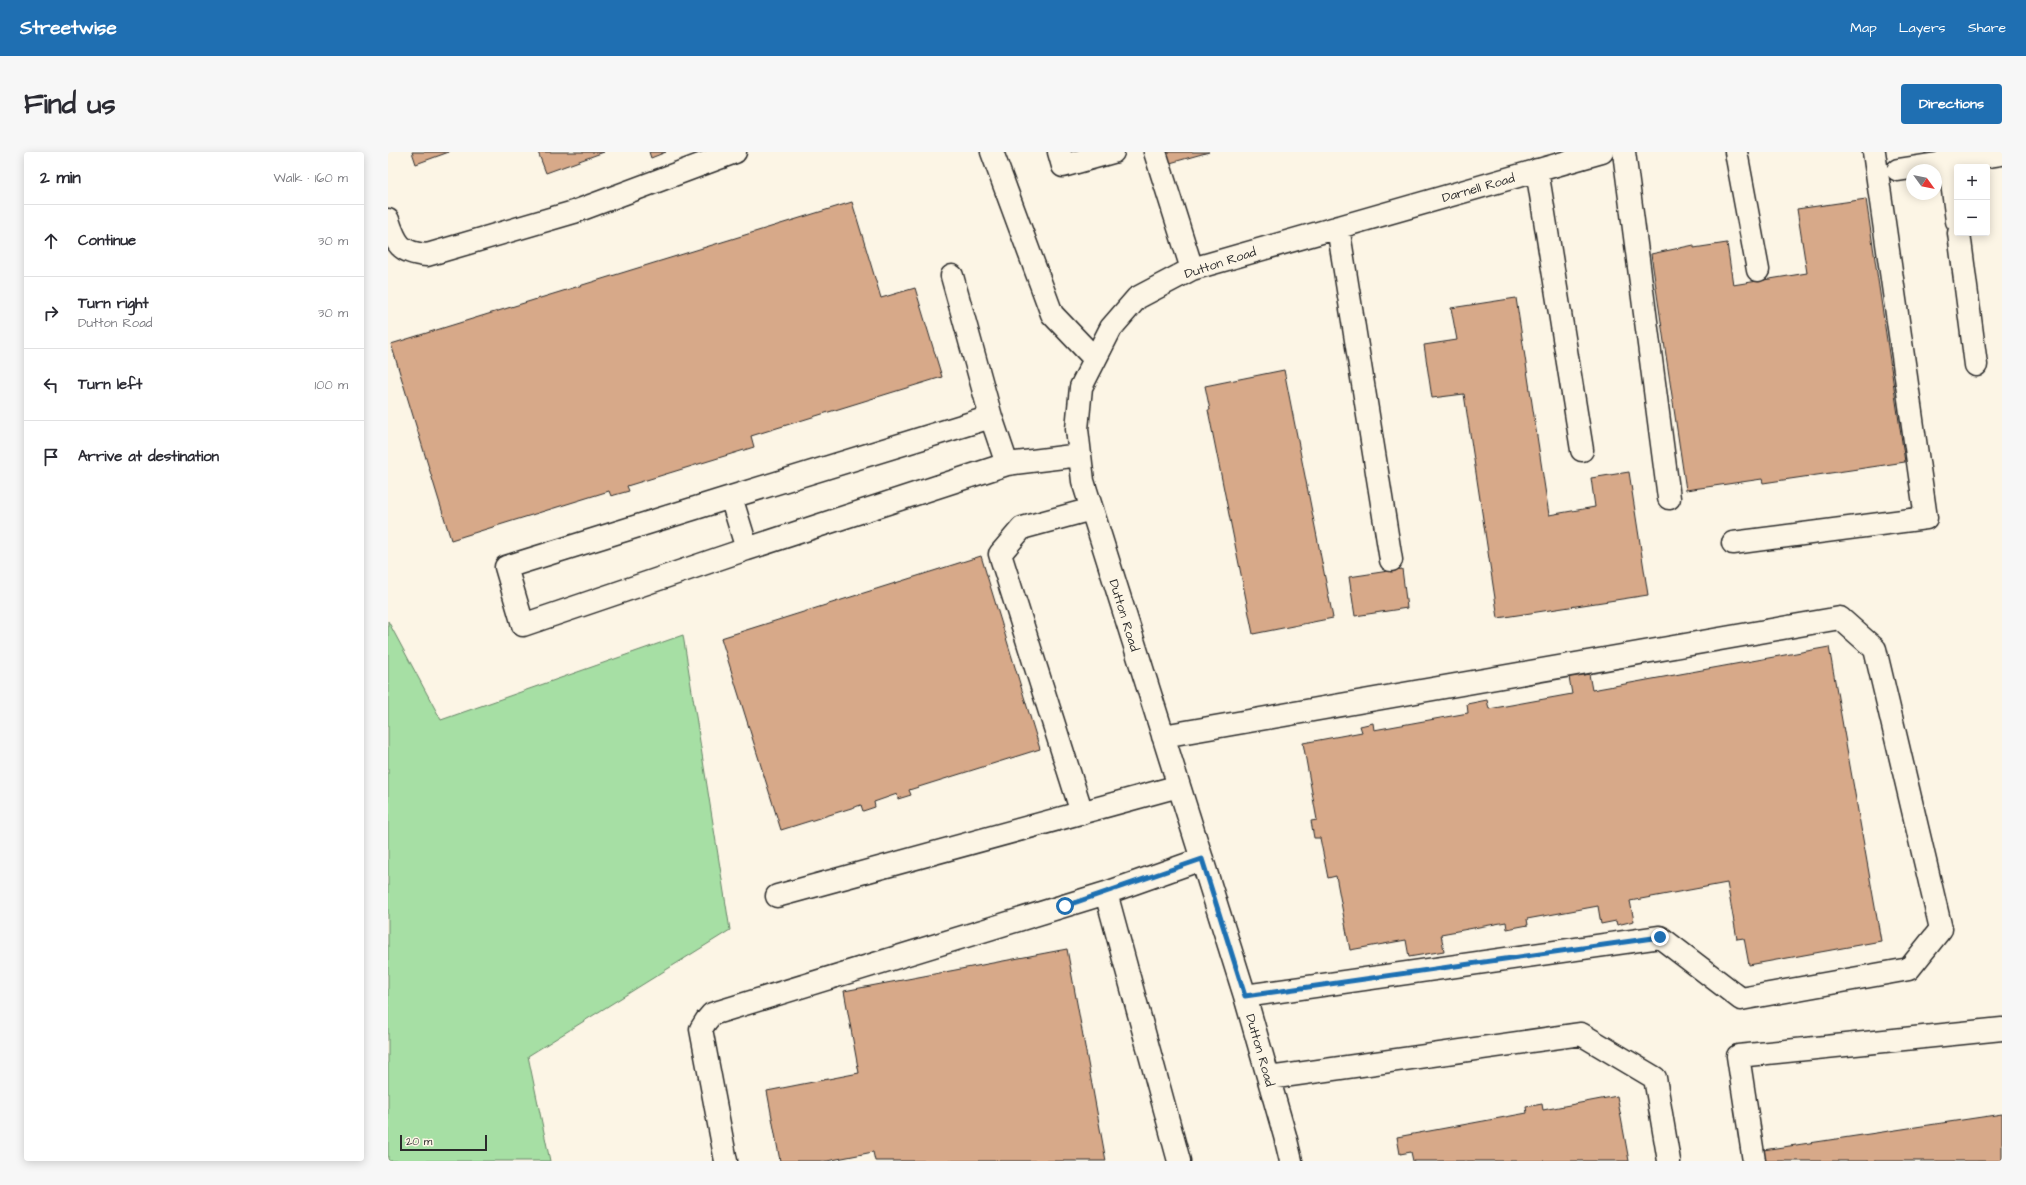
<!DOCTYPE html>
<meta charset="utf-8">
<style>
:root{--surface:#fff;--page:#f7f7f7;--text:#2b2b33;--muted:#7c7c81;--line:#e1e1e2;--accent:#1f6fb2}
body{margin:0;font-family:"Architects Daughter",sans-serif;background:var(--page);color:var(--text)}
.controls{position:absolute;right:12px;top:12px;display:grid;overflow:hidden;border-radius:4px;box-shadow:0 2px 10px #0003}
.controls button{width:36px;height:36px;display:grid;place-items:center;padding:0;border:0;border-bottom:1px solid var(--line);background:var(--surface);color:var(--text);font:20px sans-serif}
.compass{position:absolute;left:1518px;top:12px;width:36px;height:36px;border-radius:50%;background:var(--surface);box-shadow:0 2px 10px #0003;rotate:123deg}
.scale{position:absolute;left:12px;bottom:10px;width:87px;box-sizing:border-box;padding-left:4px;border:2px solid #2b2b2b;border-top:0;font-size:11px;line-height:14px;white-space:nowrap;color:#2b2b2b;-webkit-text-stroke:3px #fcf5e5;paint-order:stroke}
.stop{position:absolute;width:12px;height:12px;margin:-9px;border:3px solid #1f6fb2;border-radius:50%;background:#fff}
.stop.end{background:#1f6fb2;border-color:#fff;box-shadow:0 1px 4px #0008}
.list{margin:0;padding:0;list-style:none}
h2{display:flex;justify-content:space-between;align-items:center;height:52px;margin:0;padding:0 16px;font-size:17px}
h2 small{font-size:13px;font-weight:400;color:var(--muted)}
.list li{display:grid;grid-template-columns:26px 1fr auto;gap:12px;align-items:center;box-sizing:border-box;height:72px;padding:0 16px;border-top:1px solid var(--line)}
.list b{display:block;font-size:15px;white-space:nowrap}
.list p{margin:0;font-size:13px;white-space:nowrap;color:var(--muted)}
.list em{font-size:13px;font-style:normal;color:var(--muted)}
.icon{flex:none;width:22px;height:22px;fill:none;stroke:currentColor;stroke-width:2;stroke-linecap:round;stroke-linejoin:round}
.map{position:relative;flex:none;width:1614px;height:1009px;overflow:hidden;border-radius:4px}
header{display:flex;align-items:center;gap:24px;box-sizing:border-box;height:56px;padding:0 20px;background:var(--accent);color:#fff}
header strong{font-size:19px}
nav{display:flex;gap:22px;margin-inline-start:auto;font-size:14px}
.intro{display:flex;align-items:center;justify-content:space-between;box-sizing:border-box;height:96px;padding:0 24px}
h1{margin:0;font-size:28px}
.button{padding:10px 18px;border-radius:4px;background:var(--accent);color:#fff;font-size:14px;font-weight:700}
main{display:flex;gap:24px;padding:0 24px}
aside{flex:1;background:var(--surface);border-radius:4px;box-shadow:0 2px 10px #0003}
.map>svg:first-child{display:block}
.green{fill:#a6dfa4;stroke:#688568}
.building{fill:#d7a989;stroke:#2b2b2b}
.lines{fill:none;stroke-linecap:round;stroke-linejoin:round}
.minor-casing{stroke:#2b2b2b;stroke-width:25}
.minor{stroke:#fcf5e5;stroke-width:22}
.route{stroke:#1f6fb2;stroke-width:5}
.labels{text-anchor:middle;stroke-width:3.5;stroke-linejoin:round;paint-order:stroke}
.street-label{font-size:13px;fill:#2b2b2b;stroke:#fcf5e5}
</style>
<header>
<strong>Streetwise</strong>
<nav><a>Map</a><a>Layers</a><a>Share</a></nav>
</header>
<div class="intro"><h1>Find us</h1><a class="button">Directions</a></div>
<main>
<aside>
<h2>2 min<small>Walk · 160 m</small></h2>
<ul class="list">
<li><svg class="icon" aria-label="ahead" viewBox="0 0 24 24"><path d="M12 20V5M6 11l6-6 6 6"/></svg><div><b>Continue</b></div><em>30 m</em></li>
<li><svg class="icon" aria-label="right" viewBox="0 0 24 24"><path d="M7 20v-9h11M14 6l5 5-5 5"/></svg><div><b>Turn right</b><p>Dutton Road</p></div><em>30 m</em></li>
<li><svg class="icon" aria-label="left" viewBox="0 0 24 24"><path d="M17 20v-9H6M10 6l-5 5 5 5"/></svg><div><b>Turn left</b></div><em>100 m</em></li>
<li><svg class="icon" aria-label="arrive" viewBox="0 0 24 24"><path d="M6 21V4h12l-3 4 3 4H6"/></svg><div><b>Arrive at destination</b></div></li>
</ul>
</aside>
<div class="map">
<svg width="1614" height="1009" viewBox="0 0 1614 1009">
<rect width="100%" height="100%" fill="#fcf5e5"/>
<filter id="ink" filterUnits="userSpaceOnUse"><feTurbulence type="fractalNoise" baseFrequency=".025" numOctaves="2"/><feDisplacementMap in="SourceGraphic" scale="8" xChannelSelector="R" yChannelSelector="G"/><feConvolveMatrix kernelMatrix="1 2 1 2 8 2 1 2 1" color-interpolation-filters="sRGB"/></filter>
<g filter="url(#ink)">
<!-- green -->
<path class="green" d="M0,469L53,568L295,483L342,778L140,904L162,1009H0Z"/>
<!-- building -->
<path class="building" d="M24,0H61L28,12Z
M150,0H216L158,21Z
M261,0H278L263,6Z
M779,0H821L782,11Z
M1478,47L1517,310L1375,331L1374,327L1298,338L1263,102L1306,93V96L1339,91L1345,133L1419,121L1409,57Z
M464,50L493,146L527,136L554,225L363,284L366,295L239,334L241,339L223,344L221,339L63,388L3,192Z
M1128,146L1161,363L1207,355L1203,326L1241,320L1260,443L1110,466L1076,242L1044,246L1036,193L1069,188L1063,156Z
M896,218L945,466L865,482L820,258H822L817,234Z
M593,404L652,597L521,638L523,643L510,647L509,642L486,650L487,655L475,659L473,653L393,678L333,486Z
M1014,417L1019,456L967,464L961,425Z
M1441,495L1493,789L1361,813L1356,786L1349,787L1339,731L1242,749L1246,769L1229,773L1228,769L1213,772L1210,754L1139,767L1140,773L1119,777L1118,770L1053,782L1056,799L1021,805L1018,788L962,798L948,724L940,726L932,686H926L923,669L929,668L915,591L974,580L972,574L985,571L986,578L1080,561L1079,552L1099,548L1101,557L1184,542L1181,525L1201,522L1204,538Z
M679,797L718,1009H487L485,1000L439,1009H392L379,939L471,921L456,839Z
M1229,944L1241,1009H1025L1023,1000L1012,1002L1009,985L1139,961L1138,955L1154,952L1155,958Z
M1614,962V1009H1377L1375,998Z"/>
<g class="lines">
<defs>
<path id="minor" d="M604,0L664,162L707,207
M671,0L675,14L725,0
M767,0L804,117
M1236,0L1281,346
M1348,0L1370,118
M1560,0L1569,69
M1149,18L1194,298
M1510,18L1614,2
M0,68C8,92 12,101 39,103L186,60L347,0
M950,75L1003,408
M1571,81L1588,213
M564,124L603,265
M619,312L603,265L343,345L359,397L619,312L692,303
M343,345L118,415L135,473L359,397
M1345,391L1538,366L1486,0
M775,584L1452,466L1487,497L1553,777L1521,817L1353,847L1272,785L857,844
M694,661L612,402L634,376L704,357
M389,744L791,634
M881,926L1193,882L1267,926L1281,1009
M338,1009L313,877L318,869L324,862L718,741
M791,1009L718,741L814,707
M903,1009L897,984L857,844L695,329L689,277L693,235L723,176L749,146L804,117L1214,0
M1366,1009L1350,904L1614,877"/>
</defs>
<!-- minor casing -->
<use href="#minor" class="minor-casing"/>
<!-- minor -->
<use href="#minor" class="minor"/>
</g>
</g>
<g class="lines" filter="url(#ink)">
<!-- route -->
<path class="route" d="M677,754L814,707L857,844L1272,785"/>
</g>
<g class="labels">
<!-- street labels -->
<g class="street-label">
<text transform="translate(1090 35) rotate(-16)" y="5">Darnell Road</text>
<text transform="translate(832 110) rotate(-18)" y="5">Dutton Road</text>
<text transform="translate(737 463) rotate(73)" y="5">Dutton Road</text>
<text transform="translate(873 898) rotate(74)" y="5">Dutton Road</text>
</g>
</g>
</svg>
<div class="controls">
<button>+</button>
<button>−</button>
</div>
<svg class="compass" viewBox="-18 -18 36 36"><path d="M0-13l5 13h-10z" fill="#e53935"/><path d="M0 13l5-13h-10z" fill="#7c7c81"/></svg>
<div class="scale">20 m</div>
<div class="stop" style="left:677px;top:754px"></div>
<div class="stop end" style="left:1272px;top:785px"></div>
</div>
</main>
